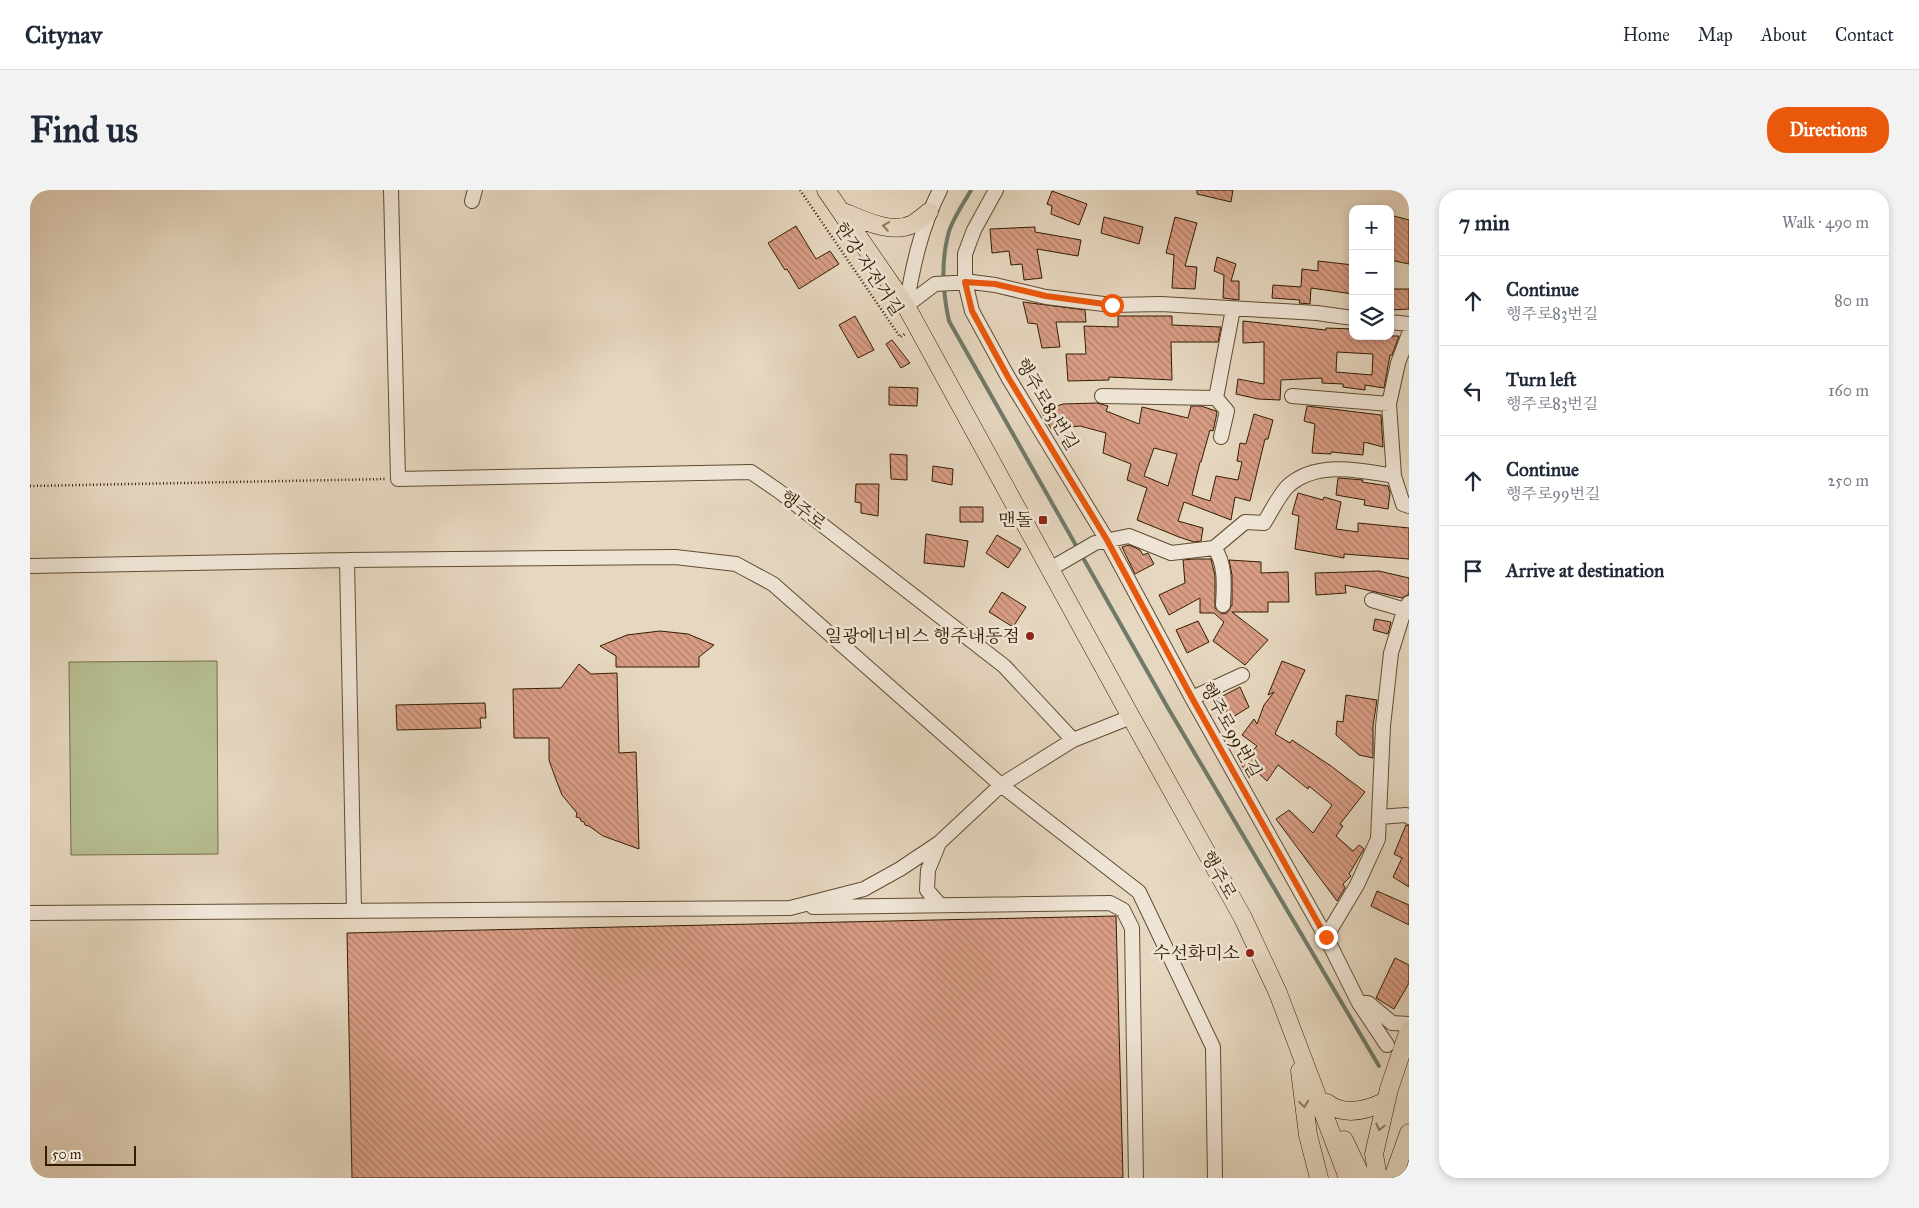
<!DOCTYPE html>
<meta charset="utf-8">
<style>
:root{--surface:#fff;--page:#f2f2f3;--text:#1f2937;--muted:#747a83;--line:#e0e1e3;--accent:#ea580c}
body{margin:0;font-family:"IM FELL Great Primer","Noto Serif KR",serif;background:var(--page);color:var(--text)}
.controls{position:absolute;right:15px;top:15px;display:grid;overflow:hidden;border-radius:10px;box-shadow:0 2px 8px #0003}
.controls button{width:45px;height:45px;display:grid;place-items:center;padding:0;border:0;border-bottom:1px solid var(--line);background:var(--surface);color:var(--text);font:25px sans-serif}
.scale{position:absolute;left:15px;bottom:12px;width:91px;box-sizing:border-box;padding-left:5px;border:2px solid #331d00;border-top:0;font-size:14px;line-height:18px;white-space:nowrap;color:#331d00;-webkit-text-stroke:4px #efe5d6;paint-order:stroke}
.stop{position:absolute;width:15px;height:15px;margin:-11px;border:4px solid #ea580c;border-radius:50%;background:#fff}
.stop.end{background:#ea580c;border-color:#fff;box-shadow:0 1px 5px #0008}
.list{margin:0;padding:0;list-style:none}
h2{display:flex;justify-content:space-between;align-items:center;height:65px;margin:0;padding:0 20px;font-size:21px}
h2 small{font-size:16px;font-weight:400;color:var(--muted)}
.list li{display:grid;grid-template-columns:32px 1fr auto;gap:15px;align-items:center;box-sizing:border-box;height:90px;padding:0 20px;border-top:1px solid var(--line)}
.list b{display:block;font-size:19px;white-space:nowrap}
.list p{margin:0;font-size:16px;white-space:nowrap;color:var(--muted)}
.list em{font-size:16px;font-style:normal;color:var(--muted)}
.icon{flex:none;width:28px;height:28px;fill:none;stroke:currentColor;stroke-width:2;stroke-linecap:round;stroke-linejoin:round}
.map{position:relative;flex:none;width:1379px;height:988px;overflow:hidden;border-radius:20px}
header{display:flex;align-items:center;gap:30px;box-sizing:border-box;height:70px;padding:0 25px;background:var(--surface);border-bottom:1px solid var(--line)}
header strong{font-size:24px}
nav{display:flex;gap:28px;margin-inline-start:auto;font-size:18px}
.intro{display:flex;align-items:center;justify-content:space-between;box-sizing:border-box;height:120px;padding:0 30px}
h1{margin:0;font-size:35px}
.button{padding:12px 22px;border-radius:20px;background:var(--accent);color:#fff;font-size:18px;font-weight:700}
main{display:flex;gap:30px;padding:0 30px}
aside{flex:1;background:var(--surface);border-radius:20px;box-shadow:0 2px 8px #0003}
.map>svg:first-child{display:block}
.green{fill:#b6be91;stroke:#746e48}
.lines{fill:none;stroke-linecap:round;stroke-linejoin:round}
.stream{stroke:#6f7b68;stroke-width:4}
.building{fill:url(#building-back-hatch);stroke:#331d00;fill-rule:evenodd}
.minor-casing{stroke:#604c30;stroke-width:16}
.major-casing{stroke:#331d00;stroke-width:19}
.path{stroke:#331d00;stroke-width:2.5;stroke-dasharray:1 2.5;stroke-linecap:butt}
.minor{stroke:#efe5d6;stroke-width:14}
.major{stroke:#e6d7c0;stroke-width:18}
.oneway{stroke:#8c7a60}
.route{stroke:#ea580c;stroke-width:6}
.poi-dot{fill:#8f2418;stroke:#efe5d6;stroke-width:2}
.labels{text-anchor:middle;stroke-width:5;stroke-linejoin:round;paint-order:stroke}
.street-label{font-size:18px;fill:#331d00;stroke:#efe5d6}
.poi-label{font-size:18px;fill:#331d00;stroke:#efe5d6;text-anchor:end}
</style>
<header>
<strong>Citynav</strong>
<nav><a>Home</a><a>Map</a><a>About</a><a>Contact</a></nav>
</header>
<div class="intro"><h1>Find us</h1><a class="button">Directions</a></div>
<main>
<div class="map">
<svg width="1379" height="988" viewBox="0 0 1379 988">
<defs>
<pattern id="building-back-hatch" width="6" height="6" patternUnits="userSpaceOnUse" patternTransform="scale(1.25)"><rect width="6" height="6" fill="#d99d85"/><path d="M-1 5l2 2M0 0l6 6M5-1l2 2" fill="none" stroke="#b17f6a"/></pattern>
</defs>
<rect width="100%" height="100%" fill="#e6d7c0"/>
<filter id="stains"><feTurbulence type="fractalNoise" baseFrequency=".004" numOctaves="4"/><feColorMatrix values="0 0 0 0 .2 0 0 0 0 .09 0 0 0 0 .02 0 0 0 .5 -.17"/></filter>
<radialGradient id="worn" r=".72"><stop offset=".6" stop-color="#630" stop-opacity="0"/><stop offset="1" stop-color="#630" stop-opacity=".3"/></radialGradient>
<!-- green -->
<path class="green" d="M187,471L188,664L41,665L39,472Z"/>
<g class="lines">
<!-- stream -->
<path class="stream" d="M941,0C934,13 921,31 918,45C911,73 913,104 919,131L1138,518L1349,876"/>
</g>
<!-- building -->
<path class="building" d="M1167,0H1203L1201,12L1167,4Z
M1022,1L1057,14L1049,35L1021,24L1022,16L1017,14Z
M1360,25L1379,30V74L1360,70Z
M1074,27L1113,37L1109,54L1071,43Z
M1145,27L1167,33L1155,76L1167,77L1165,99L1142,98L1144,65L1136,63Z
M766,36L786,69L800,61L809,74L769,99L757,79L755,80L738,53Z
M1005,37V42L1051,50L1048,66L1007,59L1012,88L994,90L992,74L981,75L979,61L962,63L960,39Z
M1187,67L1206,74L1201,91H1209V110L1193,108L1194,85L1184,81Z
M1288,71L1323,75V104L1281,98L1280,114L1269,113L1270,110L1242,108L1243,95L1271,97L1272,79L1288,81Z
M1360,99H1379V119L1360,120Z
M993,112L1055,120L1056,132H1026L1030,157L1012,158L1007,134L998,133Z
M825,126L844,160L828,168L809,135Z
M1088,126H1142V135L1191,137L1188,152H1141L1142,190L1079,187V190L1038,191L1036,164H1056L1054,136L1088,137Z
M1213,131L1296,140V138L1323,139V146H1369L1362,165H1360L1354,198L1335,195V200L1313,197V194L1292,193V188L1251,190L1250,210L1228,209L1206,204L1208,189L1234,194V152L1213,153ZM1307,162L1343,164L1342,185L1306,182Z
M862,150L880,173L871,178L856,154Z
M859,197L888,198L887,216L859,215Z
M1067,213L1078,216L1076,221L1109,234L1112,217L1158,228L1161,216H1171L1186,221L1187,223L1183,241L1180,240L1171,272H1170L1162,305L1180,311L1186,286L1208,290L1212,272L1207,271L1210,253L1216,254L1224,224L1243,230L1238,249H1235L1220,311L1205,307L1201,330L1154,312L1148,331L1173,338L1171,351L1164,352L1149,347L1107,330L1117,298L1097,290L1101,274L1073,263L1076,243L1050,236L1040,237L1038,231L1022,240L1011,221L1033,214ZM1124,258L1147,264L1138,296L1114,286Z
M1277,216L1351,225L1353,257L1334,252L1333,265L1301,262V264L1282,263L1285,234L1274,231Z
M860,264L877,265V290L861,289Z
M903,276L923,279L922,295L902,291Z
M1308,288L1333,290L1332,292L1358,296L1360,303L1358,319L1334,315L1335,310L1306,305Z
M826,294H849L848,326L831,323V313L825,312Z
M1268,303L1293,310L1294,307L1311,312L1306,339L1328,342V333L1379,338V369L1314,364V368L1265,359L1269,326L1262,324Z
M930,317H953V332H930Z
M896,344L938,351L934,377L894,373Z
M967,345L991,359L978,378L956,363Z
M1099,355L1110,360L1113,365L1118,363L1124,374L1105,384L1092,357Z
M1164,369H1181L1185,386V418L1192,424L1197,423L1202,415V385L1199,370L1231,372V383L1258,382L1259,412H1238V422H1202L1238,450L1215,475L1183,451L1194,432L1184,423H1170V408L1139,425L1129,405L1155,393L1153,370Z
M1349,381L1379,388V404L1372,408L1315,395L1316,403L1286,405L1285,383Z
M972,402L996,417L983,437L959,422Z
M1345,429L1361,432L1358,444L1343,440Z
M1168,431L1179,452L1157,463L1146,440Z
M630,441L658,444L684,455L669,467V477H586V466L570,456L597,445Z
M1252,471L1275,480L1245,544L1260,553L1262,550L1301,576L1335,602L1310,634L1313,636L1306,646L1323,661L1329,655L1334,659L1319,684L1321,686L1313,694L1315,698L1307,711L1246,629L1259,620L1283,643L1302,615L1279,596L1278,599L1248,575L1237,591L1225,580L1221,586L1210,574L1227,556L1212,545L1224,529L1227,534L1234,515L1244,502L1238,505Z
M549,474L561,484L587,483L589,563L606,562L609,659L573,646L559,636L555,635L554,632L551,631L550,628L546,627L547,623L532,605L525,587L519,570V548H484L483,499L531,498Z
M1210,497L1219,517L1195,532L1183,511Z
M1316,505L1347,510L1343,536V568L1329,565L1306,545L1307,531L1313,532Z
M455,513L456,528H450L451,538L367,540L366,515Z
M1376,635L1379,636V697L1363,687L1372,668L1364,664Z
M1347,701L1379,715V735L1341,716Z
M1086,726L1093,988H322L317,743Z
M1365,768L1379,775V793L1364,819L1346,808Z"/>
<g class="lines">
<defs>
<path id="minor" d="M361,0L368,289L721,282L750,302L974,476L1043,550L1101,527
M966,0L944,40L935,64V92L942,121L978,187L1077,350L1162,508L1296,747L1329,813H1338L1362,833L1379,834
M442,11L445,0
M876,116L905,94L942,92L965,95L1016,107L1082,115L1131,114L1287,123L1323,128
M876,116C883,76 891,37 910,0
M1360,132L1379,134
M1072,206L1186,208
M1262,206L1359,214
M1191,247L1197,221L1186,208L1203,119
M1364,286L1359,214L1368,173L1379,144
M1184,358C1196,373 1194,397 1193,415
M317,370L324,721
M0,376L317,370L645,367L706,374L743,394L971,595L1043,550
M1020,379L1065,353L1099,346L1141,363L1184,358L1215,332L1234,333C1241,322 1248,307 1257,297C1285,270 1330,280 1364,286L1373,314L1379,316
M1342,410L1379,421
M1162,508L1212,485
M1349,627L1376,625L1379,627
M909,653L898,680L897,700L910,715
M783,717L1080,713L1093,720L1102,738L1106,988
M0,723L760,718L834,699L870,679L909,653L971,595L1109,702L1183,857L1185,988
M1296,747L1327,695L1348,649L1353,536L1361,463L1374,421L1379,413
M1329,813L1357,855"/>
<path id="major" d="M796,0L876,116L1101,527L1213,728L1248,803L1318,988
M811,21C831,29 861,45 883,34C888,31 894,26 899,22
M1270,881L1278,945L1289,988
M1297,913C1315,927 1338,920 1356,911
M1314,950L1332,988
M1364,985L1379,943
M1348,988L1344,964L1359,899L1379,840"/>
</defs>
<!-- minor casing -->
<use href="#minor" class="minor-casing"/>
<!-- major casing -->
<use href="#major" class="major-casing"/>
<!-- path -->
<path class="path" d="M770,0L870,147L875,144
M0,296L356,289"/>
<!-- minor -->
<use href="#minor" class="minor"/>
<!-- major -->
<use href="#major" class="major"/>
</g>
<!-- one-way arrows -->
<defs><path id="oneway-chevron" d="M-2-3.5L2.5 0L-2 3.5" fill="none" stroke-width="1.6" stroke-linecap="round" stroke-linejoin="round" transform="scale(1.25)"/></defs>
<g class="oneway">
<use href="#oneway-chevron" transform="translate(856 36) rotate(-172)"/>
<use href="#oneway-chevron" transform="translate(1274 914) rotate(82)"/>
<use href="#oneway-chevron" transform="translate(1350 937) rotate(103)"/>
</g>
<g class="lines">
<!-- route -->
<path class="route" d="M1082,115L1016,106L965,94L935,92L942,121L978,187L1077,350L1162,508L1296,747"/>
</g>
<!-- markers -->
<g class="poi-dot">
<rect x="1008" y="325" width="10" height="10" rx="2.5"/>
<circle cx="1000" cy="446" r="5"/>
<circle cx="1220" cy="763" r="5"/>
</g>
<g class="labels">
<!-- street labels -->
<g class="street-label">
<text transform="translate(839 79) rotate(56)" y="6">한강 자전거길</text>
<text transform="translate(1017 214) rotate(59)" y="6">행주로83번길</text>
<text transform="translate(773 320) rotate(38)" y="6">행주로</text>
<text transform="translate(1201 540) rotate(61)" y="6">행주로99번길</text>
<text transform="translate(1189 685) rotate(61)" y="6">행주로</text>
</g>
<!-- poi labels -->
<g class="poi-label">
<text x="1003" y="336">맨돌</text>
<text x="990" y="452">일광에너비스 행주내동점</text>
<text x="1210" y="769">수선화미소</text>
</g>
</g>
<rect width="100%" height="100%" filter="url(#stains)"/>
<rect width="100%" height="100%" fill="url(#worn)"/>
</svg>
<div class="controls">
<button>+</button>
<button>−</button>
<button><svg class="icon" aria-label="layers" viewBox="0 0 24 24"><path d="M12 4l9 5-9 5-9-5zM3 14l9 5 9-5"/></svg></button>
</div>
<div class="scale">50 m</div>
<div class="stop" style="left:1082px;top:115px"></div>
<div class="stop end" style="left:1296px;top:747px"></div>
</div>
<aside>
<h2>7 min<small>Walk · 490 m</small></h2>
<ul class="list">
<li><svg class="icon" aria-label="ahead" viewBox="0 0 24 24"><path d="M12 20V5M6 11l6-6 6 6"/></svg><div><b>Continue</b><p>행주로83번길</p></div><em>80 m</em></li>
<li><svg class="icon" aria-label="left" viewBox="0 0 24 24"><path d="M17 20v-9H6M10 6l-5 5 5 5"/></svg><div><b>Turn left</b><p>행주로83번길</p></div><em>160 m</em></li>
<li><svg class="icon" aria-label="ahead" viewBox="0 0 24 24"><path d="M12 20V5M6 11l6-6 6 6"/></svg><div><b>Continue</b><p>행주로99번길</p></div><em>250 m</em></li>
<li><svg class="icon" aria-label="arrive" viewBox="0 0 24 24"><path d="M6 21V4h12l-3 4 3 4H6"/></svg><div><b>Arrive at destination</b></div></li>
</ul>
</aside>
</main>
